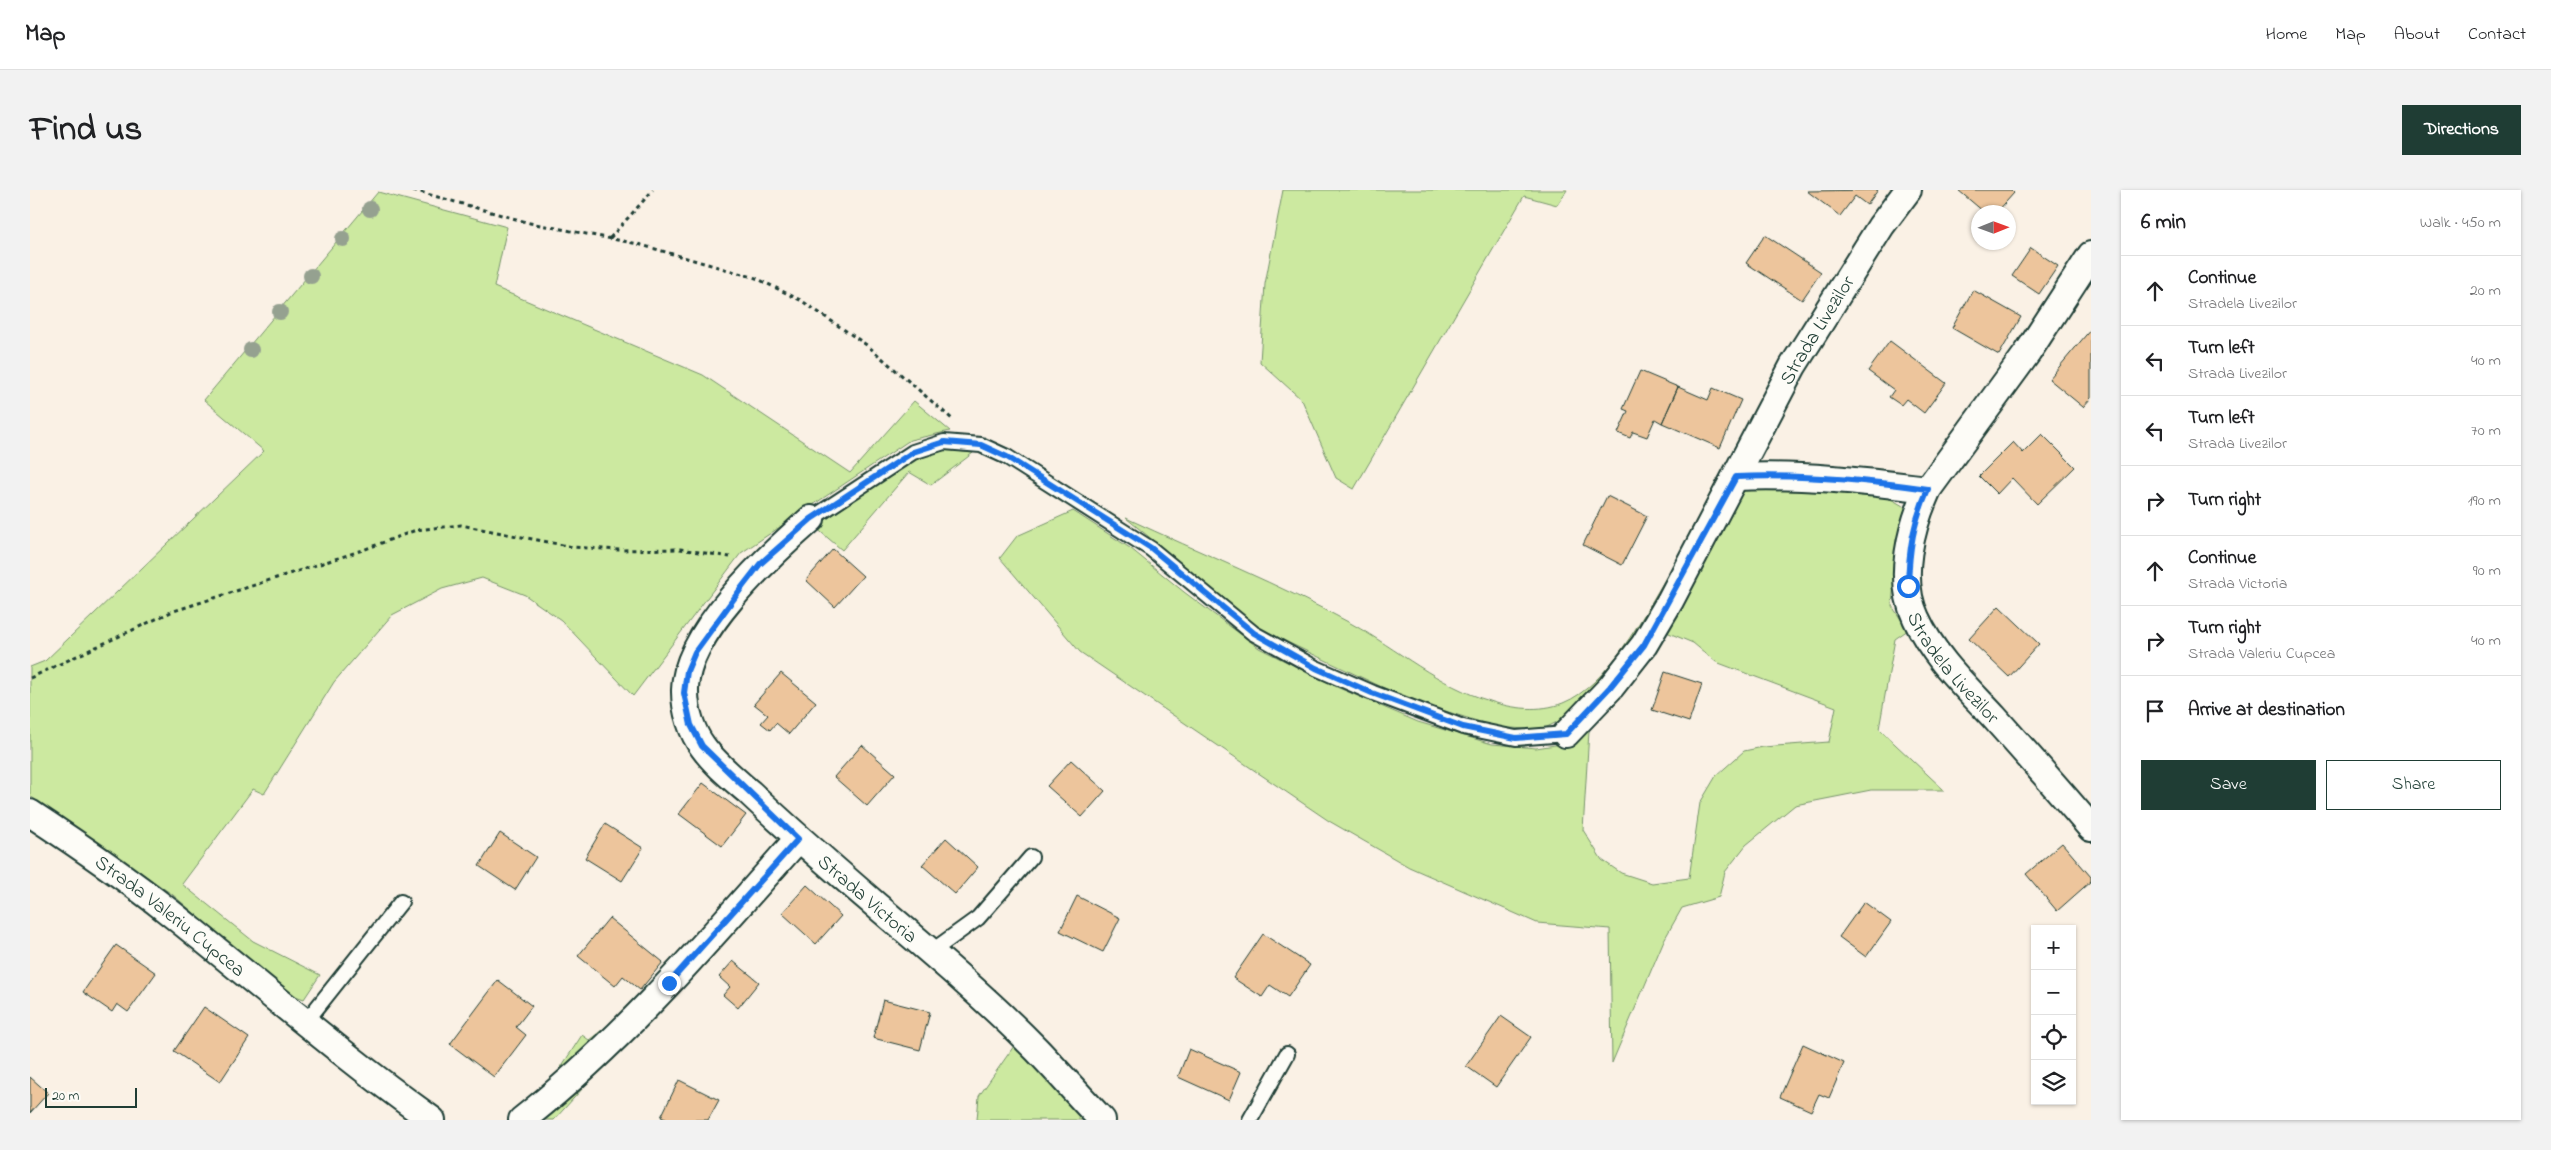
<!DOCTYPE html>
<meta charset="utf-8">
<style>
:root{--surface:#fff;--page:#f2f2f2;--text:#202124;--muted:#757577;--line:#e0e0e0;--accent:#1f3d34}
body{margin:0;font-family:"Indie Flower",sans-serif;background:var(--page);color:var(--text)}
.controls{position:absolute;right:15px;bottom:15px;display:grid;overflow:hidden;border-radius:0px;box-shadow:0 1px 4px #0004}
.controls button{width:45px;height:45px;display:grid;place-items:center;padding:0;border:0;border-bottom:1px solid var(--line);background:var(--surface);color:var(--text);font:25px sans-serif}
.compass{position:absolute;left:1941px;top:15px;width:45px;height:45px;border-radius:50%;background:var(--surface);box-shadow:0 1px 4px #0004;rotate:89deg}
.scale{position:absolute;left:15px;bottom:12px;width:92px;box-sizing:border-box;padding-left:5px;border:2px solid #1f3d34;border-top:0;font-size:14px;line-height:18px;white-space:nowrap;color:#1f3d34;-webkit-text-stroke:4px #fdfcf7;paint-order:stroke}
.stop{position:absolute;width:15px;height:15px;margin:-11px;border:4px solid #1a73e8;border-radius:50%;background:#fff}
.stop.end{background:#1a73e8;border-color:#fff;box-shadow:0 1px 5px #0008}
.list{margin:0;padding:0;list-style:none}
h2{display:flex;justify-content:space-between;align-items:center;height:65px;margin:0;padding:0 20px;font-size:21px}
h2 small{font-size:16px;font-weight:400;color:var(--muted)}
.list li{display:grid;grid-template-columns:32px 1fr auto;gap:15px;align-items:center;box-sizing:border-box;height:70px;padding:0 20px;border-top:1px solid var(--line)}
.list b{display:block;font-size:19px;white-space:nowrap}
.list p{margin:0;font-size:16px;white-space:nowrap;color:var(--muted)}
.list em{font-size:16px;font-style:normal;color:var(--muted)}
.actions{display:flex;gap:10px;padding:15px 20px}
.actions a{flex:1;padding:11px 0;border:1px solid var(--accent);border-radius:0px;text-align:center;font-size:18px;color:var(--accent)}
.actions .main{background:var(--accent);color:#fff}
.icon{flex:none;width:28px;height:28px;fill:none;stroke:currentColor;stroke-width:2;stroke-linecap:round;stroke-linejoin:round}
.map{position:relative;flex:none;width:2061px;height:930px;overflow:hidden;border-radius:0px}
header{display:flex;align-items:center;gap:30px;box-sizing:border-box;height:70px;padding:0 25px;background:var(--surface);border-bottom:1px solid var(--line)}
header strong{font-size:24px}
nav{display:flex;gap:28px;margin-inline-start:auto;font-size:18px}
.intro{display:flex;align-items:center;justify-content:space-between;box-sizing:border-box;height:120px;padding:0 30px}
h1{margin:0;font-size:35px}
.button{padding:12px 22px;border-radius:0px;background:var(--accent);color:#fff;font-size:18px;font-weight:700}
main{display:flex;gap:30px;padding:0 30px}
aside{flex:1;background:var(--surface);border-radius:0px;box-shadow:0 1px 4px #0004}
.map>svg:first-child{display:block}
.green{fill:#cce9a0;stroke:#76936a}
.building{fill:#edc59c;stroke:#1f3d34}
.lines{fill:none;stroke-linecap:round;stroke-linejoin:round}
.service-casing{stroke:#1f3d34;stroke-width:18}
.minor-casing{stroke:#1f3d34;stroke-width:30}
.path{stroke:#1f3d34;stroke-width:3;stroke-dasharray:4 4;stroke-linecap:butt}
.service{stroke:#fdfcf7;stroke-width:14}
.minor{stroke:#fdfcf7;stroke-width:26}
.tree{fill:#95a190}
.route{stroke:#1a73e8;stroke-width:6}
.labels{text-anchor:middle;stroke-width:4;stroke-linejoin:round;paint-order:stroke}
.street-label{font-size:20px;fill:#1f3d34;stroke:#fdfcf7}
</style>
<header>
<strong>Map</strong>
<nav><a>Home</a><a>Map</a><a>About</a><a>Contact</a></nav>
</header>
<div class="intro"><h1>Find us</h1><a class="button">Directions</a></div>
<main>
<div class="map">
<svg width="2061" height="930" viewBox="0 0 2061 930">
<rect width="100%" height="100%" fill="#faf1e5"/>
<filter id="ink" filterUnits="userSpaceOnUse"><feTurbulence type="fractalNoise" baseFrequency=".02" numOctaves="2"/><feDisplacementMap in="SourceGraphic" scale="10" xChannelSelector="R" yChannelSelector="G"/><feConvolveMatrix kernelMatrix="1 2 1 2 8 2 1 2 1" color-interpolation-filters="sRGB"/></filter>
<g filter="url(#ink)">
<!-- green -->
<path class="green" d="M1253,0H1537L1527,15L1494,6L1324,299L1306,288L1272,210L1230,172L1235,94Z
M348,2L477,37L464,97L673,185L820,283L884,211L920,241L880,250L711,363L603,506L531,430L495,405L452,388L412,399L362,425L304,492L234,604L223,599L152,694L223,751L290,785L274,809L257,803L143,705L0,606V477L15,471L234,261L174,210Z
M917,260L943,263L901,295L879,282L812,360L785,337L888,267Z
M1712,294C1757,296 1847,290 1879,321L1866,368L1862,416L1878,440L1865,449L1849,539L1914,600H1841L1765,615L1716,655L1695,682L1689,707L1652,718L1634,750L1582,873L1580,739L1507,733L1379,677L1299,631L1050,462L970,368L987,346L1043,321L1100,358L1154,402L1229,458L1309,498L1388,532L1462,554L1506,558L1538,553L1559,541L1553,640L1572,670L1591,683L1622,693L1659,688L1670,613L1686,586L1714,561L1733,557L1799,552L1806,517L1686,472L1663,453L1634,441Z
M1096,328C1171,363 1249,394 1322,434C1367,459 1409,496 1460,511C1483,519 1510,522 1533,513C1578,495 1613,426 1637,386L1639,391L1598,461L1539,526L1511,540L1466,537L1377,509L1232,440Z
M603,816L520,894L552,845L559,850Z
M984,856L1061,930H947L949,906Z
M541,898H553L524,930H505Z"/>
<!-- building -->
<path class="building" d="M1848,0L1837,15L1825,6L1810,26L1777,1Z
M1928,0H1981L1984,3L1967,22H1954Z
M1735,45L1791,82L1772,110L1716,73Z
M2001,58L2028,76L2009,104L1982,86Z
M1943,100L1991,127L1969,165L1922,138Z
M2061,139V208L2053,217L2019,189Z
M1860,151L1916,193L1894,223L1876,209L1871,215L1859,207L1864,200L1838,181Z
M1610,181L1648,197L1632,233L1625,229L1617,247L1603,242L1600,248L1588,243L1598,221L1593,219Z
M1648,197L1678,210L1683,198L1711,210L1690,258L1632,233Z
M2012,244L2045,277L2007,314L1982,288L1967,304L1949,286L1983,252L1993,263Z
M1577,306L1617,326L1592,375L1553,355Z
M803,359L833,386L805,417L776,390Z
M1969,416L2009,454L1979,487L1939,449Z
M1635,482L1672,494L1659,532L1622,520Z
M751,483L786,512L759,544L746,533L740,540L731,533L738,525L724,514Z
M832,555L865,584L837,616L804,587Z
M1041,570L1075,601L1052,627L1017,596Z
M673,593L716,625L692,656L649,624Z
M575,634L613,658L592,691L555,668Z
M470,643L506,667L485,700L449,676Z
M916,648L948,677L925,704L892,675Z
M2032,653L2061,687V691L2027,721L1996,684Z
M777,695L811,726L786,754L752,723Z
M1047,706L1090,728L1073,762L1030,741Z
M1834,712L1861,732L1836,767L1809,747Z
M579,728L633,772L610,800L593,786L585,796L548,766Z
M1233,744L1280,775L1258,807L1240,795L1232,807L1203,788Z
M86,755L126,783L98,822L87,814L82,822L53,802Z
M703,771L729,792L708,818L693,805L700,797L689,787Z
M468,790L502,816L486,837L496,845L464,887L420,854Z
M853,810L900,822L890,860L843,848Z
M174,817L219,848L190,892L144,861Z
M1471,826L1501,847L1466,897L1436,876Z
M1773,854L1814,873L1799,908L1789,904L1781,921L1750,907Z
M1159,859L1211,882L1199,910L1148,887Z
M0,887L18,903L0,923Z
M649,890L689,910L678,930H638L631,927Z"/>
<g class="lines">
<defs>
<path id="service" d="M781,329L883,262L914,252L951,255L977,267L1121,359L1223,443L1286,478L1343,503L1433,537L1486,548L1536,544
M901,762L948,728L1001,667
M274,834L371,712
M1220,930L1257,864"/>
<g id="minor">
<path id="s1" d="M2061,65L1998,162L1898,299C1881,337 1867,388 1886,428C1903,466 1935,496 1963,526C1996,563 2029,600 2061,638"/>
<path d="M1706,287C1771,284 1833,291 1898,299"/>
<path id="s2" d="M781,329C740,365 653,445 655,502C655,520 662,543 673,557C685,574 704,589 720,603C761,642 804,679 847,716C901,762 957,809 1007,860C1029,883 1050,907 1072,930"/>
<path id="s3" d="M1536,544L1581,497L1614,455L1640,411L1763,176L1851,36L1878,0"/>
<path id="s4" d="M0,623C47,654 94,686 138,721C226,791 311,865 402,930"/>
<path d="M492,930C595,849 681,747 768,649"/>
</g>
</defs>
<!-- service casing -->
<use href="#service" class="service-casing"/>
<!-- minor casing -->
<use href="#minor" class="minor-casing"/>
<!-- path -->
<path class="path" d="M383,0L500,33L608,54L726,88L772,111L838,156L922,229
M580,48L623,0
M0,488L141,422L333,360L386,340L431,335L543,357L589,360L650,359L700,367"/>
<!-- service -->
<use href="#service" class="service"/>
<!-- minor -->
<use href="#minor" class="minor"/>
</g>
<!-- trees -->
<g class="tree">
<circle cx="340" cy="19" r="8"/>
<circle cx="313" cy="49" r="8"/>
<circle cx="281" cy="86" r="8"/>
<circle cx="250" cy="122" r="8"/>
<circle cx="221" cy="160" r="8"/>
</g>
</g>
<g class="lines" filter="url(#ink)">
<!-- route -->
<path class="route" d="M639,793L768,649L672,556L661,535L654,503L657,481L665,462L713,396L730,374L781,329L883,262L914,252L951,255L977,267L1121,358L1224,443L1286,478L1342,503L1433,537L1486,548L1536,544L1580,497L1614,455L1706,287C1771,284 1834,290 1898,299C1883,333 1879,359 1878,396"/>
</g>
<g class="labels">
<!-- street labels -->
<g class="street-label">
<text dy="7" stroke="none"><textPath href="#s3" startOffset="478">Strada Livezilor</textPath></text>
<text dy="7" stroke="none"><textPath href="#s1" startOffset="481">Stradela Livezilor</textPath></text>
<text dy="7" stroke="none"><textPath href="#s2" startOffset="502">Strada Victoria</textPath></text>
<text dy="7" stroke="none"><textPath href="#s4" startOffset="174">Strada Valeriu Cupcea</textPath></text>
</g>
</g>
</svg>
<div class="controls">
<button>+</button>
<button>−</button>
<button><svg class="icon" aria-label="locate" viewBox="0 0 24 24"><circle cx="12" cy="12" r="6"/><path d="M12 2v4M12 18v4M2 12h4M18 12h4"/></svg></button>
<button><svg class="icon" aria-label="layers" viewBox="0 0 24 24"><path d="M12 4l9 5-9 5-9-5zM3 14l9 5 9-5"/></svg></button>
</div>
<svg class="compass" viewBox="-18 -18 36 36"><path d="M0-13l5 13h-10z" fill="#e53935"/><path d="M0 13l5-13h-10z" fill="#757577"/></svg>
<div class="scale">20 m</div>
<div class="stop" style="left:1878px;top:396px"></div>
<div class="stop end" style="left:639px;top:793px"></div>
</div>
<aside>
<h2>6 min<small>Walk · 450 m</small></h2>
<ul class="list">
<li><svg class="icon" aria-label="ahead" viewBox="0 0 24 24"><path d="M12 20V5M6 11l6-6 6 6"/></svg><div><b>Continue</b><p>Stradela Livezilor</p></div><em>20 m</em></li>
<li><svg class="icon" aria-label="left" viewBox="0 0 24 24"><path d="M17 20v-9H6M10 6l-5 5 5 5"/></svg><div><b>Turn left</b><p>Strada Livezilor</p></div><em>40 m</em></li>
<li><svg class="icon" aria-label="left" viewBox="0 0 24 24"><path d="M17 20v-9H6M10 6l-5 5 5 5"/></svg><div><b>Turn left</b><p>Strada Livezilor</p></div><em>70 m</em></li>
<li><svg class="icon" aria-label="right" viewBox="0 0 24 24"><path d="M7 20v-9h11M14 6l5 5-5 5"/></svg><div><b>Turn right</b></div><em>190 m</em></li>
<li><svg class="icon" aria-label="ahead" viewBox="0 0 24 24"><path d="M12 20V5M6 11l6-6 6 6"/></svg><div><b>Continue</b><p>Strada Victoria</p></div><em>90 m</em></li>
<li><svg class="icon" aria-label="right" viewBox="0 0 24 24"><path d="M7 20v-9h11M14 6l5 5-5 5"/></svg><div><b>Turn right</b><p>Strada Valeriu Cupcea</p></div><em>40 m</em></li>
<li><svg class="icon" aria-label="arrive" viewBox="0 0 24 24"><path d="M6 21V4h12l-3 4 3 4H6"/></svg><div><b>Arrive at destination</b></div></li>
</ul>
<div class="actions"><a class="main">Save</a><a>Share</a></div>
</aside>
</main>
